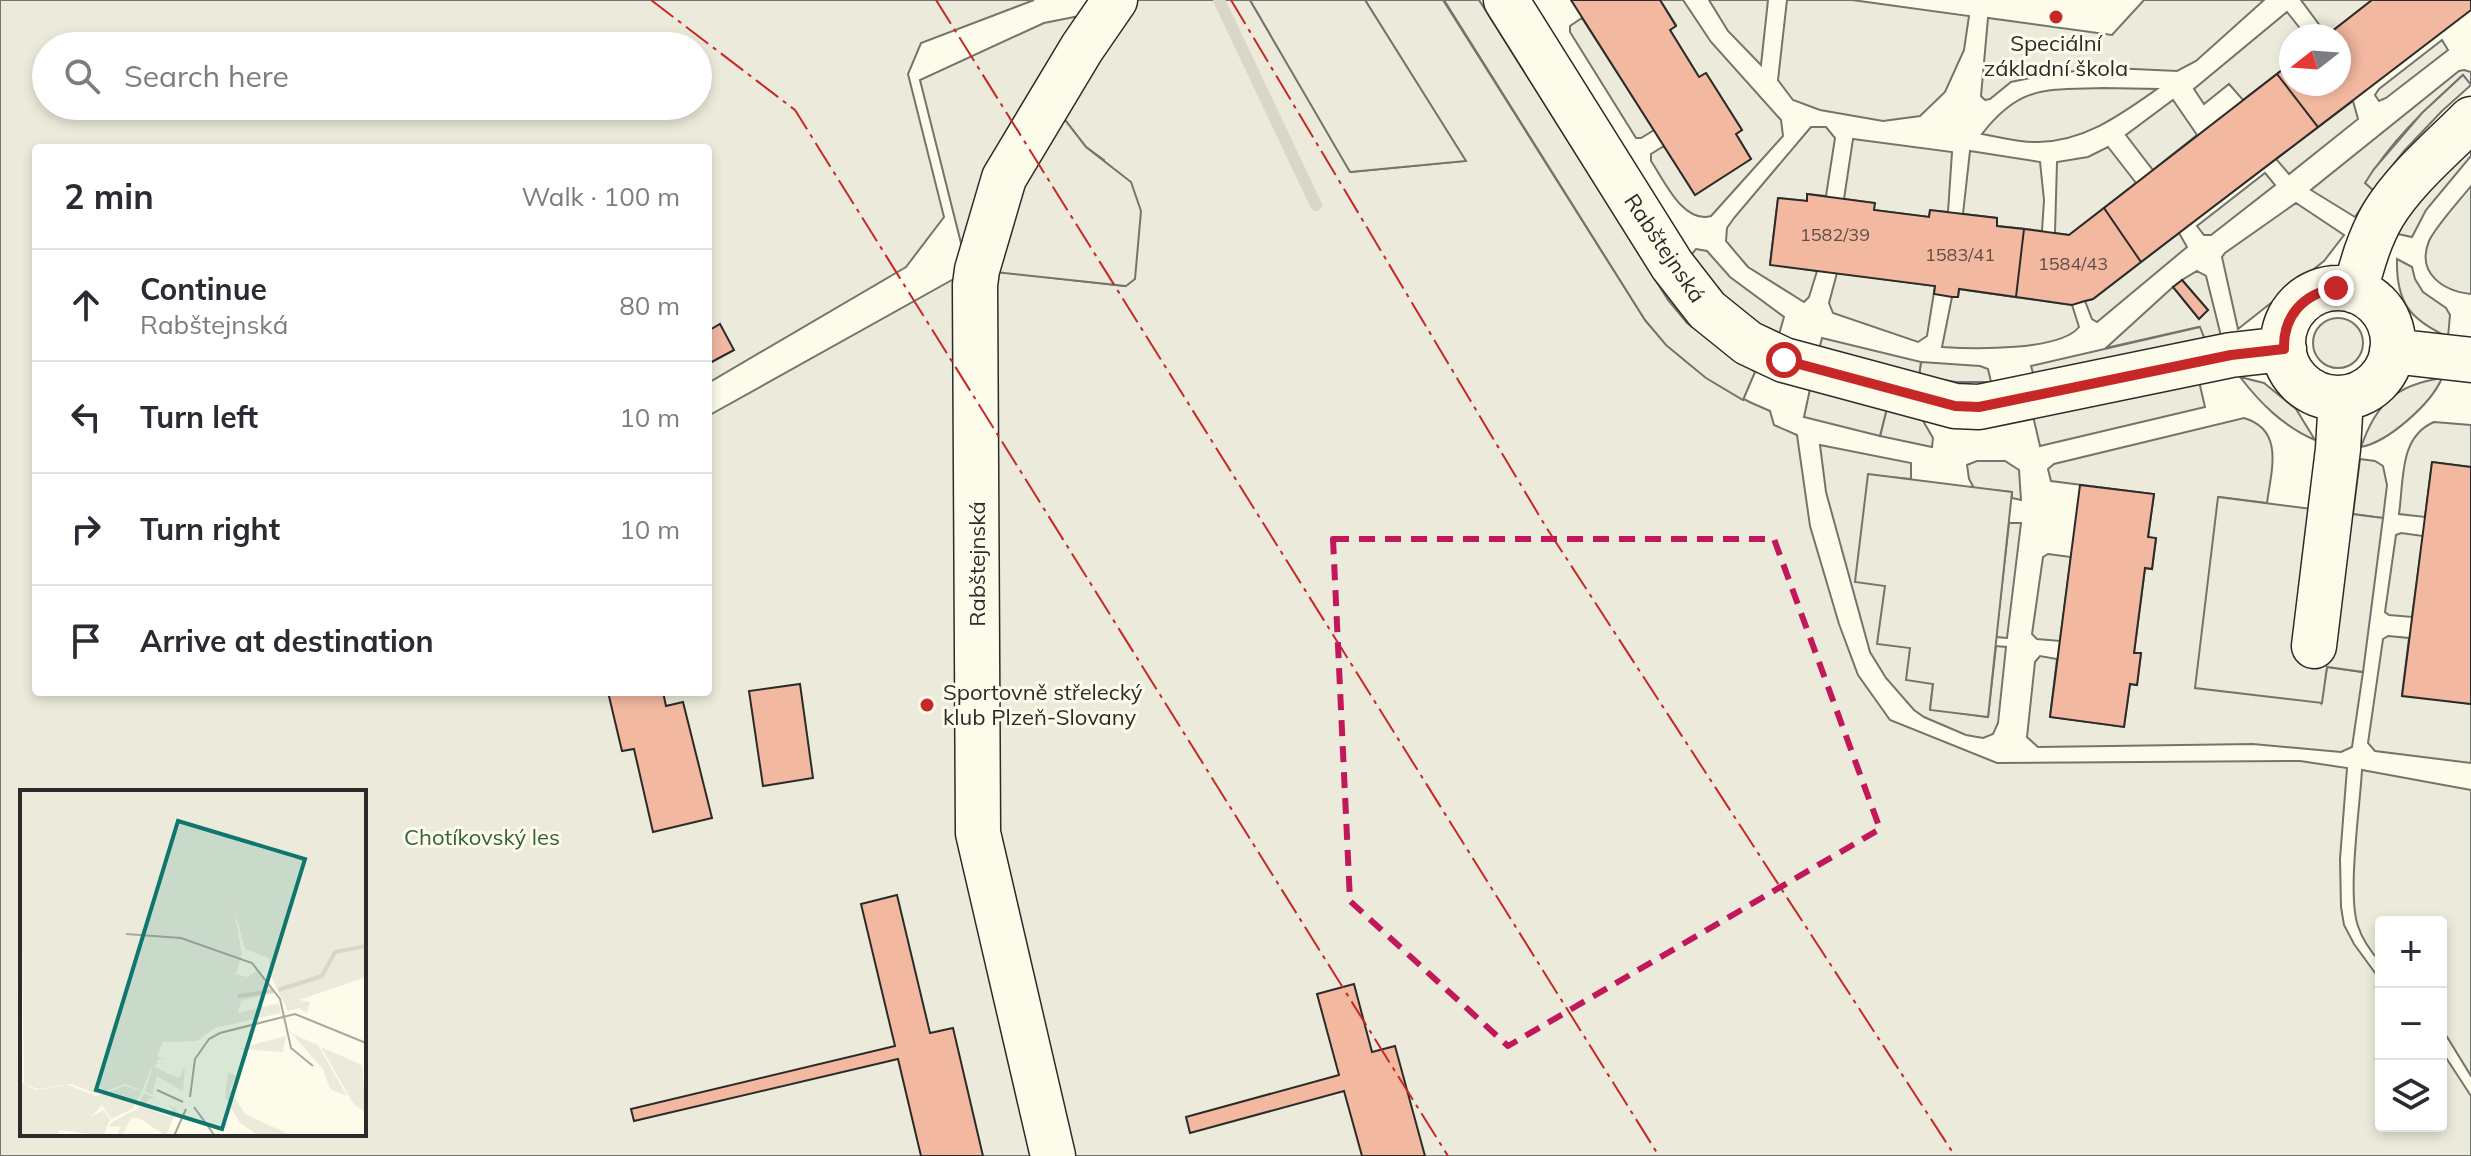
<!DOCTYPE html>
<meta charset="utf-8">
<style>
:root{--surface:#fff;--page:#f7f7f7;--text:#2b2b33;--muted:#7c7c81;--line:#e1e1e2}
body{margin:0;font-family:Mulish,sans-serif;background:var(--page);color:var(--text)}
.controls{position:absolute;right:24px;bottom:24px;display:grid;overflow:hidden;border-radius:8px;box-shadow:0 4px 12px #0003}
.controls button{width:72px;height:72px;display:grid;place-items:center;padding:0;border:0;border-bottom:2px solid var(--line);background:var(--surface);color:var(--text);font:40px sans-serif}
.compass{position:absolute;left:2279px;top:24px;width:72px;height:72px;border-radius:50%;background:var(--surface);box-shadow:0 4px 12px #0003;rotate:253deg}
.stop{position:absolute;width:24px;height:24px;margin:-18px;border:6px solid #c62828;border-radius:50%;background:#fff}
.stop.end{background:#c62828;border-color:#fff;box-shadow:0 2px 8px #0008}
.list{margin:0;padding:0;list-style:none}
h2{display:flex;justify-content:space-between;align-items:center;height:104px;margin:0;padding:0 32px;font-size:34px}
h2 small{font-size:26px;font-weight:400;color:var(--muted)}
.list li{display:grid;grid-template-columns:52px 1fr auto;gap:24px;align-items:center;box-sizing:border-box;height:112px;padding:0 32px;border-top:2px solid var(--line)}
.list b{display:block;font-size:30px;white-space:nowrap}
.list p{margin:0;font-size:26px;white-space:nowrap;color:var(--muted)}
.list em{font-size:26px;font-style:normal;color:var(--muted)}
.icon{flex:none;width:44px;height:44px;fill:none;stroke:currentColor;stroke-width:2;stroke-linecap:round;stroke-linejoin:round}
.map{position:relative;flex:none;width:2471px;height:1156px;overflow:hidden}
.search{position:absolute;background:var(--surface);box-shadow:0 4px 12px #0003;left:32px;top:32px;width:680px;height:88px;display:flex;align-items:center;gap:20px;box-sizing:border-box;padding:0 28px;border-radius:44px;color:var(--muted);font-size:30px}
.panel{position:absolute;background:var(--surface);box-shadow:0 4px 12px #0003;left:32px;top:144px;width:680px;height:552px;border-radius:8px}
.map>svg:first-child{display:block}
.green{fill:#ecebdb;stroke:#74746e;stroke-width:2;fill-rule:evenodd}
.parking{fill:#eceadb;stroke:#74746e;stroke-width:2}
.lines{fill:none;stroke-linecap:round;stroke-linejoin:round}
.stream{stroke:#d8d7c9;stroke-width:12}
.building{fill:#f2b8a0;stroke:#2b2b2b;stroke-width:2}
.minor-casing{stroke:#2b2b2b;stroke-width:47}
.minor{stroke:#fdfbea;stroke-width:44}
.power{stroke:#c62828;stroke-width:2;stroke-dasharray:28 6 4 6;stroke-linecap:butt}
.route{stroke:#c62828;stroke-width:10}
.marked{fill:none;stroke:#c2185b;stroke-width:6;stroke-dasharray:16 10;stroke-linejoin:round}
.poi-dot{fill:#c62828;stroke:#fdfbea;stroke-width:3}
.labels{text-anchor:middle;stroke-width:6;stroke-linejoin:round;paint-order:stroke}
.number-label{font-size:18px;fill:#5d4e48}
.poi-label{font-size:22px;fill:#2b2b2b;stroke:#fdfbea}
.street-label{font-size:22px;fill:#2b2b2b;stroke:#fdfbea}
.park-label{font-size:22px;fill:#34623c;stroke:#fdfbea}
.inset-river{fill:none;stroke:#d8d7c9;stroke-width:4}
.inset-road{fill:none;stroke:#a9a89e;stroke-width:2}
.view{fill:#0f766e;fill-opacity:0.15;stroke:#0f766e;stroke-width:4}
.inset-edge{fill:none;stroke:#2b2b2b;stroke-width:4}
</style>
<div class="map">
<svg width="2471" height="1156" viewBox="0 0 2471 1156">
<rect width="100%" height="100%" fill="#fdfbea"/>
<!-- green -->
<path class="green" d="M0,0H1034L921,43L908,74L944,217L906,267L708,383V148H36V692H708V416L952,280L975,285L991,271L1125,286L1104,160L1086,147L1059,112L1125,0H1250L1351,172L1465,161L1365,0H1443L1645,320C1679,361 1720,391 1770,411L1774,425L1797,435L1810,526L1839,624L1858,675L1890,720L1997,763L2300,761L2347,768L2340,859L2341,907L2344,925L2354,944L2381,981V1126H2441V1050L2471,1096V1156H0ZM46,46H698V106H46ZM22,792H364V1134H22Z
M1660,0H1683L1711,42L1781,120L1783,136L1711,216C1683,224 1664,180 1651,161V154L1664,146L1695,194L1751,159L1736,134L1742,130L1706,73L1699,77L1670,30L1676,25Z
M1709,0H1768L1761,65L1728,31Z
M1787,0H1852L1969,16L1964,50L1945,92L1920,116L1883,121L1820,110L1793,100L1778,80Z
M2144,0H2264L2196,61L2177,71L2112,68L2054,73L2011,82L1990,99L1985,100L1981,96L1988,18L2112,35Z
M2301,0H2372L2327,35Z
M2287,12L2306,36H2291V63L2243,100L2229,84L2204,104L2194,89Z
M1582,18L1654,130L1641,138H1636L1570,32V26Z
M2442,40L2448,50L2386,98L2379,101L2375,95L2379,89Z
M2464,70L2471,72V85L2463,75C2427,108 2390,141 2366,183L2373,190L2355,217L2311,190L2459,71Z
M2103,88L2157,89C2120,115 2085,141 2038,142C2020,143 2000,137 1982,134C2020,85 2045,90 2103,88Z
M2173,100L2197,135L2153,170L2126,135Z
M2353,101L2358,119L2289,174L2276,159Z
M1811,127H1826L1835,138L1826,196L1808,194L1807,201L1778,198L1770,264L1817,271L1809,297L1804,302L1748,267L1726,241L1727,228L1734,218Z
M2471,135V156L2426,210L2412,237L2398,234L2408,211Z
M1853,139L1952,152L1948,212L1930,210L1929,217L1874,210V203L1844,199Z
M2108,147L2136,183L2069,235L2055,233L2057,162L2088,157Z
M1970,151L2040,162L2044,200L2042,231L1997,226V218L1963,214Z
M2265,173L2275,185L2211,235H2204L2197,226Z
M2471,186V294C2443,291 2416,273 2429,241C2436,226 2460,200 2471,186Z
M2296,203L2344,235L2324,261L2238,329L2222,257L2225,253Z
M2179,233L2187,247L2097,322L2092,319L2085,301L2093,299Z
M1696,249L1707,251L1730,277L1784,317L1778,338L1739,314L1686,261Z
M2397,259L2412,267L2415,279L2423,292L2446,308L2450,315L2448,337C2409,319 2396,302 2397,259Z
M2197,271L2206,276L2221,336L2205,340L2199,327L2106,348L2173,287L2199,319L2208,310L2182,280Z
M1837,273L1935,286L1927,336L1918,342L1833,313L1829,303Z
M1959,289L2072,305L2079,327C2060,351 1973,349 1942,347L1952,297H1958Z
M2313 343a25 25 0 1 1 50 0a25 25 0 1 1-50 0Z
M1921,362L1980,366L1988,369L1991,382H1956L1919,376Z
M2240,377L2264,383L2296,409L2315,440C2283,426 2261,404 2240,377Z
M2442,378C2431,404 2388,442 2361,447C2376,404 2395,385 2442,378Z
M1887,408L1922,419L1933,438L1932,447L1880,436Z
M2244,418C2285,430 2271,471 2267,503L2219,497L2321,703L2327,667L2363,672L2352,747L2341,752L2253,744L2038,747L2027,737L2035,662L2040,656L2057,659L2050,717L2124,727L2130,684L2137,685L2141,654L2134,653L2145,568L2152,569L2156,539L2148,537L2154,494L2051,481L2048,469L2054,464Z
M2434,422L2471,425V467L2432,462L2425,517L2399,514C2404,479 2399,437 2434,422Z
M1820,445L1911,463V479L1868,475L1885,586L1910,648L1933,684L1930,709L1988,717L1996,646L2006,647L1998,723L1993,734L1983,738L1966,735L1924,717L1914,710L1886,678L1870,652L1826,492Z
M2360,459L2375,461L2383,466L2387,485L2383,518L2353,514Z
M1977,461H2005L2019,470L2021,500L2012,498V492L1974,488L1969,479L1967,465Z
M2009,523H2021L2007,638L1996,637Z
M2401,533L2423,536L2412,617L2389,615L2385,612L2396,535Z
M2048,554L2071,557L2060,641L2037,639L2032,634L2043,557Z
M2388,636L2409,638L2402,695L2471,704V763L2375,751L2368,743L2383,639Z
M2362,770L2471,790V1076L2441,1027V922H2381V963C2372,953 2362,939 2358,926C2347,895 2360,807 2362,770Z"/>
<!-- parking -->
<path class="parking" d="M1250,0H1365L1466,161L1350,172Z
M1444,0H1479L1668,300L1687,323L1755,372L1743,400L1706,378L1666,345L1645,320Z
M1084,15L1059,112L1086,147L1131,182L1141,211L1135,279L1126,286L977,270L962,247L920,80L1044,23Z
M2463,75L2471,85L2442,111L2404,151L2373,190L2365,183L2374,169L2422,113Z
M2200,327L2205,340L2035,380L2031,366Z
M1822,338L1921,362L1919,376L1819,350Z
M2198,377L2205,407L2040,446L2033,416Z
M1810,389L1887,408L1880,436L1804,417Z
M1868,474L2012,492L1988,717L1930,710L1933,684L1906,680L1910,648L1877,644L1885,586L1855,582Z
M2218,497L2383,518L2363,672L2327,667L2322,703L2195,688Z"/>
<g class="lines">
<!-- stream -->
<path class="stream" d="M1219,0L1316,205"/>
</g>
<!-- building -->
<path class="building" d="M1571,0H1660L1676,26L1670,30L1699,77L1706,73L1742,130L1736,134L1751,159L1695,195Z
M2372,0H2471V10L2318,127L2277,74L2291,63V84H2339V36H2326Z
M2277,74L2318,127L2141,262L2104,208Z
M1807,194L1875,203L1874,210L1929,217L1930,210L1997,218V226L2024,229L2016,297L1959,289L1958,297H1952L1934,294L1935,286L1770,265L1778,198L1807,201Z
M2104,208L2141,262L2093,299L2085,301L2072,305L2016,297L2024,229L2069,235Z
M2182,280L2208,310L2199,319L2173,287Z
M720,324L734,350L708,364V331Z
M2432,462L2471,467V704L2402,696Z
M2080,485L2154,494L2148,537L2156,538L2152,569L2145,568L2134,653H2141L2137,685L2130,684L2124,727L2050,717Z
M800,684L813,778L763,786L749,691Z
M608,692H663L666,706L683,702L712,818L653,832L634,749L622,751Z
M897,895L930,1033L953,1028L983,1156H921L898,1059L634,1121L631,1109L895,1046L861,904Z
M1354,984L1372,1052L1395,1046L1425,1156H1362L1344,1091L1190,1133L1186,1117L1339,1075L1317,994Z"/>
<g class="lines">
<defs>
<path id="minor" d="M1506,0L1672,265L1707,310L1748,343L1784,360L1955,406L1979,407L2231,355L2284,349
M2283 343a55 55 0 1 1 110 0a55 55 0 1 1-110 0Z
M2355,291C2362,265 2369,239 2383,215C2405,179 2441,149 2471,119
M2392,351L2471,360
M2314,646L2338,449L2341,398
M1053,1156L978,833L975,285L977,270L1004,178L1082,48L1115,0"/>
</defs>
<!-- minor casing -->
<use href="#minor" class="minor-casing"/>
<!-- minor -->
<use href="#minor" class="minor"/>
<!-- power -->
<path class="power" d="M651,0L795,110L1448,1156
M936,0L1659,1156
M1231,0L1546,527L1955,1156"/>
</g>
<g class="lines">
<!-- route -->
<path class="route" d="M1784,360L1955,406L1979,407L2231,355L2284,349C2283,316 2303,294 2336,288"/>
</g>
<!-- marked area -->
<path class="marked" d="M1333,539H1774L1880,829L1508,1046L1350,901Z"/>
<!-- markers -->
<g class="poi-dot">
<circle cx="2056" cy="17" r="8"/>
<circle cx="927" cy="705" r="8"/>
</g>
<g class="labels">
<!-- number labels -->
<g class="number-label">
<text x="1835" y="241">1582/39</text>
<text x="1960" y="261">1583/41</text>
<text x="2073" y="270">1584/43</text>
</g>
<!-- poi labels -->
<g class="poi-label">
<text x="2056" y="51">Speciální<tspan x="2056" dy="25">základní škola</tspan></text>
<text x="943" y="700" text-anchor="start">Sportovně střelecký<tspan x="943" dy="25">klub Plzeň-Slovany</tspan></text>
</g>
<!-- street labels -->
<g class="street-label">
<text transform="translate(1665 248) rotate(56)" y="8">Rabštejnská</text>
<text transform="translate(977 564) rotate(-90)" y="8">Rabštejnská</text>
</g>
<!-- park labels -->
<g class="park-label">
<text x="482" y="845">Chotíkovský les</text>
</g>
</g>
<!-- overview -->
<g transform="translate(20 790)">
<rect width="346" height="346" fill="#fdfbea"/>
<path d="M0,0H346V187L279,210L290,212L287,223L279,218L268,221L250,185L249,168L225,159L214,119L222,164L216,184L227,187L237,181L254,203L221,211L218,223L259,213L261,223L195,238L177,251L143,252L122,300L105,294L77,304L51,294L18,299L4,294ZM271,243L298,255L327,306L310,299L303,279ZM266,246L263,262L219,259L224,257ZM301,257L342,275L346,323L333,313ZM136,266L145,270L138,269L135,277L153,286L159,288L165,277L163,301L137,286L132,305L125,301ZM208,282L216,286L210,299L225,324L273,346H239L220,333L205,307ZM0,291L15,300L48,295L76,306L105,296L122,301L112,319L91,329L82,315L71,327L84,320L90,330L83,346L40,340L37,346H0ZM124,303L135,308L128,309L125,316L130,319L149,327L153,320L148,314L157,319L146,346L119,328H111L102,346H97L101,336L89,337L92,332L117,319Z" fill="#ecebdb"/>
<path class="inset-river" d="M258,200L302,186L315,162L346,156M218,206L253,201"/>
<path class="inset-road" d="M106,144L161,148L232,173L260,209L271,258L293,276M137,300L163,312M170,307L175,269L189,249L200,243L275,224L346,253M174,317L195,346M154,346L166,319"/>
<path class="view" d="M158,31L285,69L202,339L76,300Z"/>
<rect width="346" height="346" class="inset-edge"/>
</g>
</svg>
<div class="controls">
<button>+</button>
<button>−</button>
<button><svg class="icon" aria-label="layers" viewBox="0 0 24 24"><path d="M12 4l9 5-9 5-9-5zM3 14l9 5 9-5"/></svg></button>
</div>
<svg class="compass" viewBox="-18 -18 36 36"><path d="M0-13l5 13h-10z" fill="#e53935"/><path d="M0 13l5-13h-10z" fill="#7c7c81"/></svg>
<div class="stop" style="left:1784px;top:360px"></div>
<div class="stop end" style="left:2336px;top:288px"></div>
<div class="search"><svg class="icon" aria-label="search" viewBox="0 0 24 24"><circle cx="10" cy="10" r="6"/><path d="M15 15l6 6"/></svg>Search here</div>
<section class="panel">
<h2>2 min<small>Walk · 100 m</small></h2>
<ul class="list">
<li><svg class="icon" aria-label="ahead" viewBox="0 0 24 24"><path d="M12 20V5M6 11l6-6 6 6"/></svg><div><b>Continue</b><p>Rabštejnská</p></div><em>80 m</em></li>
<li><svg class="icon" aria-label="left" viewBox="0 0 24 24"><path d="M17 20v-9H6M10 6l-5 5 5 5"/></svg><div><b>Turn left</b></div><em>10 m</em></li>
<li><svg class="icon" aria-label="right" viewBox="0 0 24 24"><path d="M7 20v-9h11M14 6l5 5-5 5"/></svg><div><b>Turn right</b></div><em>10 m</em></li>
<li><svg class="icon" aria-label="arrive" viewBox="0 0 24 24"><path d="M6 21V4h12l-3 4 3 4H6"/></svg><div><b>Arrive at destination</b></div></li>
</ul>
</section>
</div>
